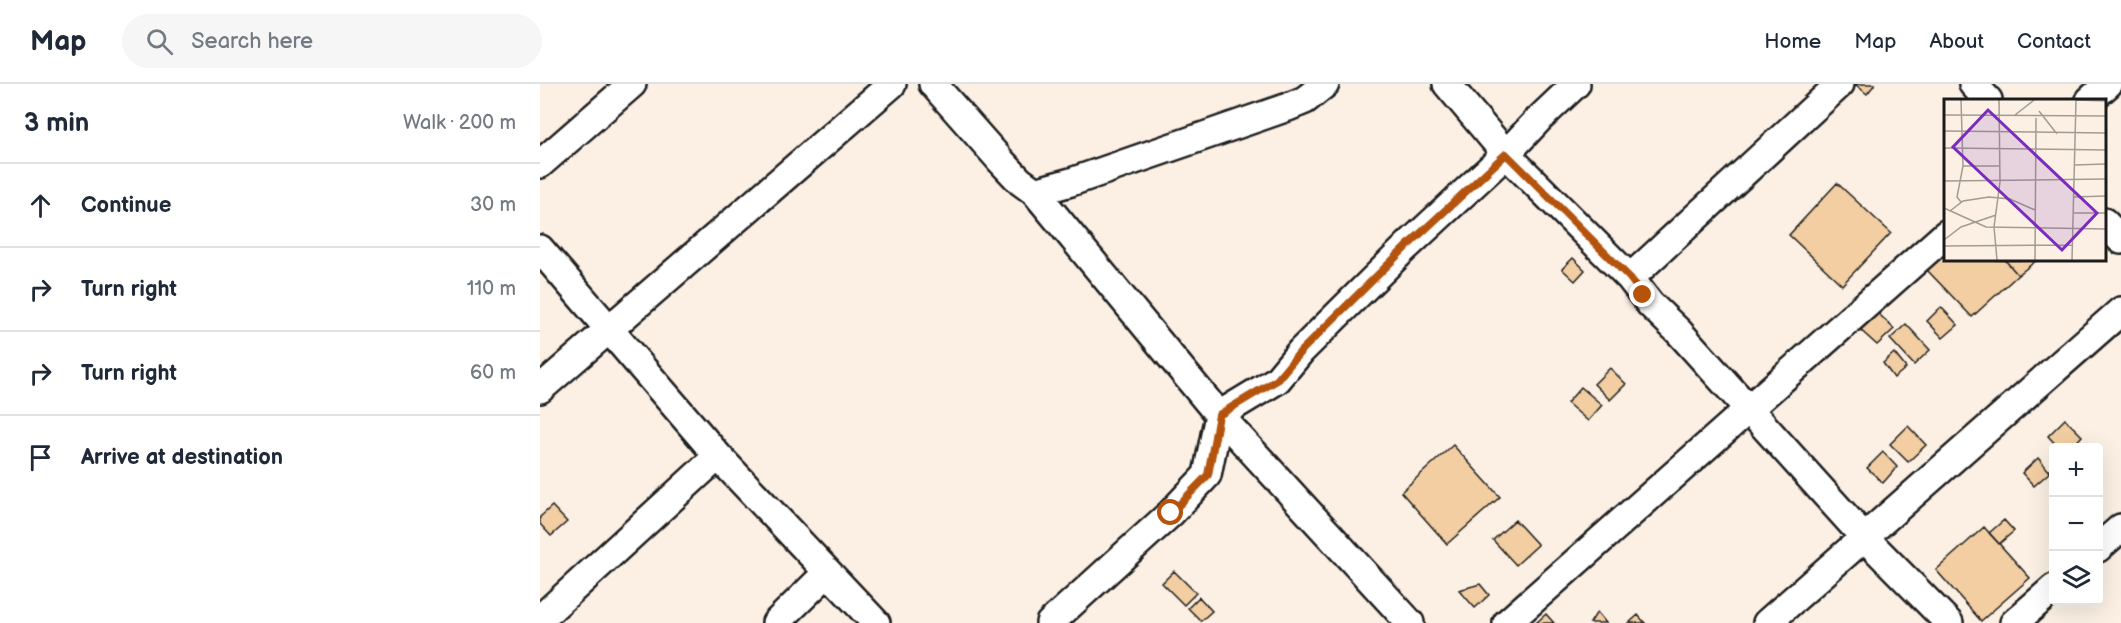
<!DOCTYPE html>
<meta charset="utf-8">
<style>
:root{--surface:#fff;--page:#f6f6f7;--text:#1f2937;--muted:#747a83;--line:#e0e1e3}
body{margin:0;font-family:"Balsamiq Sans",sans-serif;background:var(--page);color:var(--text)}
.controls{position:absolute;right:18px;bottom:18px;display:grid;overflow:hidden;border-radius:6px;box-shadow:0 6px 24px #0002}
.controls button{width:54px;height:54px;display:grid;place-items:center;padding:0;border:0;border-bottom:2px solid var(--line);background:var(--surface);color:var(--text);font:30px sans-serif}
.stop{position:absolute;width:18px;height:18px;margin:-14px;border:4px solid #b45309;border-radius:50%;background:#fff}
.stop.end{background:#b45309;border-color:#fff;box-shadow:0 2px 6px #0008}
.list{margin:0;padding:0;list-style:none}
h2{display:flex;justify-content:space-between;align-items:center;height:78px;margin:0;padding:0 24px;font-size:26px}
h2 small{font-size:20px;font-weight:400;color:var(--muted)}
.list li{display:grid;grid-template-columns:39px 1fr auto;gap:18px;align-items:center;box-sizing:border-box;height:84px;padding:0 24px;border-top:2px solid var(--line)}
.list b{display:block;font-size:22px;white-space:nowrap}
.list em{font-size:20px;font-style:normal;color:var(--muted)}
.icon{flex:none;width:33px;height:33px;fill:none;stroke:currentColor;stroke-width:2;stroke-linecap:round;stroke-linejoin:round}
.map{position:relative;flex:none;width:1581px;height:539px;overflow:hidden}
header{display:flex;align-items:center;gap:36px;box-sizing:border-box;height:84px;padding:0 30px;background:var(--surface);border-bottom:2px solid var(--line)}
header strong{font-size:28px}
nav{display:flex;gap:33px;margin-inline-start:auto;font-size:21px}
.search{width:420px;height:54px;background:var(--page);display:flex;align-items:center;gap:15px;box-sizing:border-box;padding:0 21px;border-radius:33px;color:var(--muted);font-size:22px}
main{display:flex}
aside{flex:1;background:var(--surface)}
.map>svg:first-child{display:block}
.building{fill:#f2cea2;stroke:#1c1c1c;stroke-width:1.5}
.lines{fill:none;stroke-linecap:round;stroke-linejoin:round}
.minor-casing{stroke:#1c1c1c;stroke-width:32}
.minor{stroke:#fff;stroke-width:27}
.route{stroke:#b45309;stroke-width:8}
.inset-road{fill:none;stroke:#a29b93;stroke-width:1.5}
.view{fill:#7b2cbf;fill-opacity:0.15;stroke:#7b2cbf;stroke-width:3}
.inset-edge{fill:none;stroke:#1c1c1c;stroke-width:3}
</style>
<header>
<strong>Map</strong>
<div class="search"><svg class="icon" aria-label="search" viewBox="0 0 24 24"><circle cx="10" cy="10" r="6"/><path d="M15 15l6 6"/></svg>Search here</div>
<nav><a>Home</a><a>Map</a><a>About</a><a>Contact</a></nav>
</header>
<main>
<aside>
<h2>3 min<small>Walk · 200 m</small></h2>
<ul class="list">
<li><svg class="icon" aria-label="ahead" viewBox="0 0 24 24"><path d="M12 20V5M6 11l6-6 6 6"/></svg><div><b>Continue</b></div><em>30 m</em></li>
<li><svg class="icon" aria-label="right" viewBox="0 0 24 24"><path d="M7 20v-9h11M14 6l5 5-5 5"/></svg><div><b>Turn right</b></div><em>110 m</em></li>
<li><svg class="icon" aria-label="right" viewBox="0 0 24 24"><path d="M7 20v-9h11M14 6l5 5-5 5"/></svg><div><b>Turn right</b></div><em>60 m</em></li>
<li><svg class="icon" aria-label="arrive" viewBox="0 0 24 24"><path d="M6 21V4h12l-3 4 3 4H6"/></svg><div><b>Arrive at destination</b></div></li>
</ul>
</aside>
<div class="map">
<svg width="1581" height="539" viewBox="0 0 1581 539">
<rect width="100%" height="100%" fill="#fbf0e3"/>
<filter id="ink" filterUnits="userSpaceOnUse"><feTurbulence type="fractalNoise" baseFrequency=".0167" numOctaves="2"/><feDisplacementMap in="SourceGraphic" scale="12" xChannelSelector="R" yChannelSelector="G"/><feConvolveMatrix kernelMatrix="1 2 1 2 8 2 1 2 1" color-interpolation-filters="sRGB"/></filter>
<g filter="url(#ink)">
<!-- building -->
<path class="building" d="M1315,0H1335L1327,10Z
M1297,99L1351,149L1302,201L1249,151Z
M1406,167V176H1465L1478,191L1432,233L1387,186Z
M1033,174L1045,186L1035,197L1022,185Z
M1465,176H1497L1478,191Z
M1401,223L1418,241L1403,254L1387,237Z
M1334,225L1354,245L1337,261L1316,242Z
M1366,240L1390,266L1374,281L1350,255Z
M1354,269L1366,284L1354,294L1343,279Z
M1070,284L1086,300L1070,316L1054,300Z
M1041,303L1062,321L1048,337L1027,319Z
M1525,335L1542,352L1531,364H1519L1508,352Z
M1368,342L1386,361L1368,378L1350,360Z
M913,361L960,413L907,460L861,408Z
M1343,368L1357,383L1343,399L1327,384Z
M1498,374L1510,388L1494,402L1482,389Z
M12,422L27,438L11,452L0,440V433Z
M975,436L998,461L976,481L953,456Z
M1464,436L1474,447L1459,460L1449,449Z
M1444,443L1490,494L1441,537L1396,486Z
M634,487L656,509L644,521L622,499Z
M940,500L949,511L935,524L919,506Z
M659,513L672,527L661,537L648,524Z
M1057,528L1066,539H1050Z
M1006,530L1014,539H996Z
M1098,531L1105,539H1089Z"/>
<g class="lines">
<defs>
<path id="minor" d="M393,0L461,77L480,97L495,108L679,331L870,539
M907,0L966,70L1090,194L1110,220L1139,248L1324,453L1409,539
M1433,0L1448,16
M1550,16L1568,0
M0,80L92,0
M495,108L531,98L748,23L765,16L785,0
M1564,138L1581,156
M0,165L178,372L336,539
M1090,194L1300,0
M0,305L352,0
M1558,464L1581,444
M0,535L178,372
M236,539L287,489
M510,539L631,429L667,391L679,331L737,296L761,267L866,163L966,70L998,36L1036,0
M967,539L1406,150
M1227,539L1581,227
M1474,539L1514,504"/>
</defs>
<!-- minor casing -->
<use href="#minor" class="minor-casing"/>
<!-- minor -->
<use href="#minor" class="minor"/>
</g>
</g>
<g class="lines" filter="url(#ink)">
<!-- route -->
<path class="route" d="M631,429L668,391L679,331L737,296L761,267L866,163L966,70L1090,194L1103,211"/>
</g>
<!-- overview -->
<g transform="translate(1404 15)">
<rect width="162" height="162" fill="#fbf0e3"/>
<path class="inset-road" d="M132,1L162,2M95,12L113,35M0,16L162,17M71,16L90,1M0,32L162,34M0,49L162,51M130,66L162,65M19,67H55M0,82L162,80M130,98L162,97M17,103L13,98L19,67L17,1M0,109L42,128L162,130M6,112L19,102L45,98L66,100L91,111M130,114H162M0,141L17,128L52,116M0,147L129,146M53,161L50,128L56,83L55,1M91,161L92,19M128,161L132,1"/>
<path class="view" d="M44,11L153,114L118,151L9,48Z"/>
<rect width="162" height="162" class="inset-edge"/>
</g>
</svg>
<div class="controls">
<button>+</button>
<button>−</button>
<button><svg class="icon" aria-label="layers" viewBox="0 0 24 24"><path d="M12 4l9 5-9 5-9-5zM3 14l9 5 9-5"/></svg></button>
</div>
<div class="stop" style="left:631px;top:429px"></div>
<div class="stop end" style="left:1103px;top:211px"></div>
</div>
</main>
